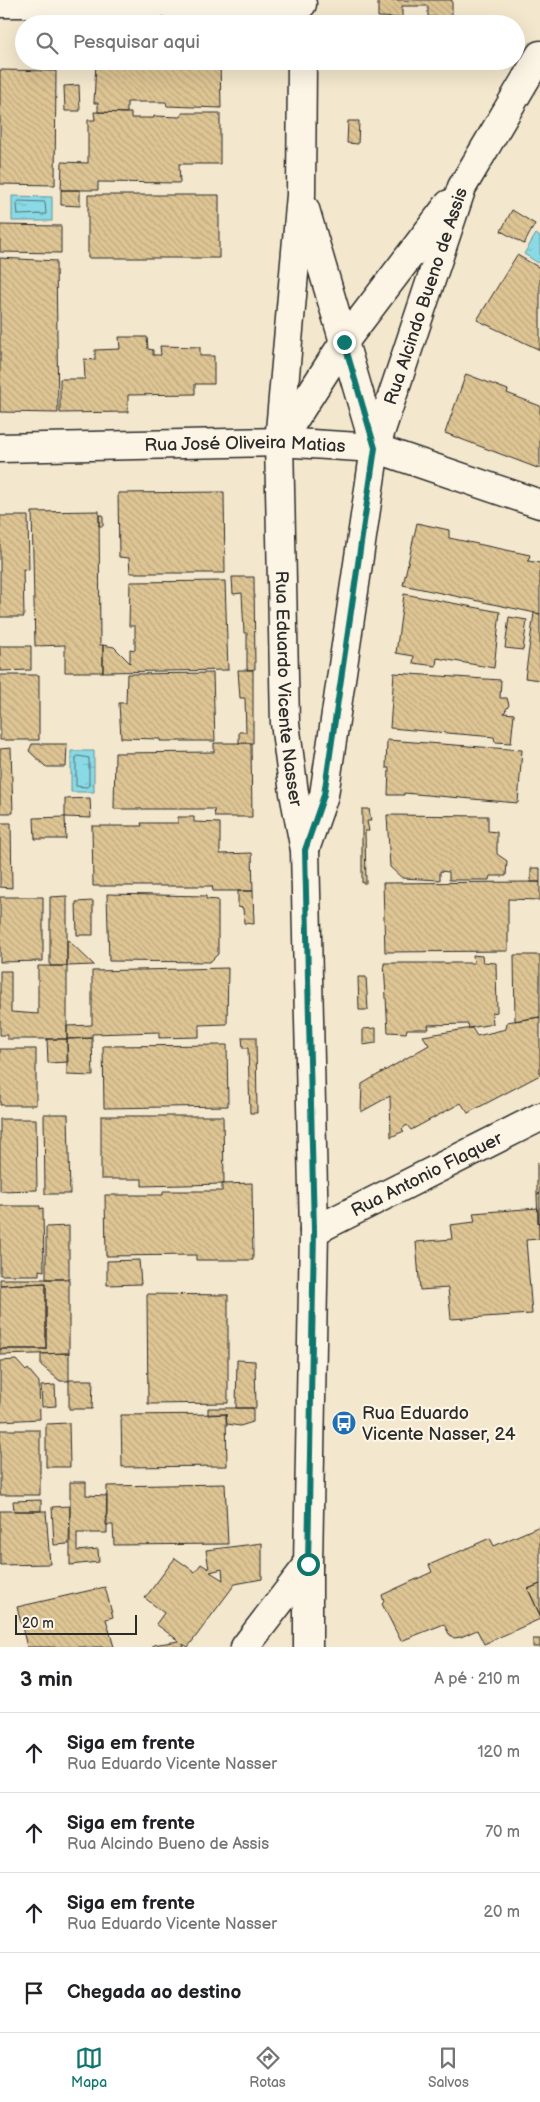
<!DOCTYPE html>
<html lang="pt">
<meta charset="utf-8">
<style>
:root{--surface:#fff;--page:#f6f6f6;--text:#202124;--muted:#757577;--line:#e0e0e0;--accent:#0f766e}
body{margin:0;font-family:"Balsamiq Sans",sans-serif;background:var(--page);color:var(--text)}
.scale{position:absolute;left:15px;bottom:12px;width:122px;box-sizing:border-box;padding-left:5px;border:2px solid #2b2b2b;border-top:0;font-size:14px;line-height:18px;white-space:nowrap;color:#2b2b2b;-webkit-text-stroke:4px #fcf5e5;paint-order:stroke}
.stop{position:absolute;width:15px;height:15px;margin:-11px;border:4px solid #0f766e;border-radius:50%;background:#fff}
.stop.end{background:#0f766e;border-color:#fff;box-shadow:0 1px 5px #0008}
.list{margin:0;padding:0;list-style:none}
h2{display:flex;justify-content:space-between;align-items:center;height:65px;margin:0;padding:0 20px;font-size:21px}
h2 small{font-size:16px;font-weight:400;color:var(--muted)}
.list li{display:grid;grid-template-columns:32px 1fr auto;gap:15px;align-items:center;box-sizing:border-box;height:80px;padding:0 20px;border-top:1px solid var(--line)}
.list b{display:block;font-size:19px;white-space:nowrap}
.list p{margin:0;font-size:16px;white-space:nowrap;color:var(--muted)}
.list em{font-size:16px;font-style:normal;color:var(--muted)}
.icon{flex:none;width:28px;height:28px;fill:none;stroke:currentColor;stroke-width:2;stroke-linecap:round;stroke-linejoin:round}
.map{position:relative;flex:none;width:540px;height:1647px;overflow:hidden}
.search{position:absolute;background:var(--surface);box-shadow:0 5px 20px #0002;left:15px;right:15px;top:15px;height:55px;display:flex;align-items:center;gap:12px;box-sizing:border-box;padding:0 18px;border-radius:28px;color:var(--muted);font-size:19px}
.sheet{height:385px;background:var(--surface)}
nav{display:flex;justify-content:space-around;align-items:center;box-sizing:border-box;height:70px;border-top:1px solid var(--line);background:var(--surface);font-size:14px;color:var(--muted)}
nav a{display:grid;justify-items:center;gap:2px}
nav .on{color:var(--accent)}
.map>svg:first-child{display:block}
.water{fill:url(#water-ripples);stroke:#64949b}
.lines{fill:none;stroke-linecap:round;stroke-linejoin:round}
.shore{stroke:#517175;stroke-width:1}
.building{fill:url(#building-back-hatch);stroke:#2b2b2b;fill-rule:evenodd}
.minor-casing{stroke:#2b2b2b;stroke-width:31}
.minor{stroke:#fcf5e5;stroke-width:28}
.route{stroke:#0f766e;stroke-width:6}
.labels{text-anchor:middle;stroke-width:4.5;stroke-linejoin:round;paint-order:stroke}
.street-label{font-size:18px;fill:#2b2b2b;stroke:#fcf5e5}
.poi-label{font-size:18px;fill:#2b2b2b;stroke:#fcf5e5;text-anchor:start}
</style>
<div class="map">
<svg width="540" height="1647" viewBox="0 0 540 1647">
<defs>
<pattern id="water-ripples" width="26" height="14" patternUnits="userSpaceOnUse" patternTransform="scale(1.25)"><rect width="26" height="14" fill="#8adae5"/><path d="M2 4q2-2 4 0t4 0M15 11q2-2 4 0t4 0" fill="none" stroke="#77bbc5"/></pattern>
<pattern id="building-back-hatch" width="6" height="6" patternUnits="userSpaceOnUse" patternTransform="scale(1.25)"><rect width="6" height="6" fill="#dec594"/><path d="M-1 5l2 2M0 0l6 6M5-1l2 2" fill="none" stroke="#bfa980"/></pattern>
</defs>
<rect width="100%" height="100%" fill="#f3e7cd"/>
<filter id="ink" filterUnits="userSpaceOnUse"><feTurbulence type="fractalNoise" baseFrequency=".02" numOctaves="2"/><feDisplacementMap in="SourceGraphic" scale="10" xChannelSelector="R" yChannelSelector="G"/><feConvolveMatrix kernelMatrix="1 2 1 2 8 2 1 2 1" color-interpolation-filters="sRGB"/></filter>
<g filter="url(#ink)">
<!-- water -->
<path class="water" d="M12,196L52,197V221H12Z
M536,234L540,237V264L524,254Z
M71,751H94V792H71Z"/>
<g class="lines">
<!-- shore -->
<path class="shore" d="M19,201L45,202L46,214L18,215L17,204Z
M78,756L89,758V785L87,787L76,786V758Z"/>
</g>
<!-- building -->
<path class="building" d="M378,0H452V17H428V6H402V18L378,17Z
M96,61H220L221,108L167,106L166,102H127V113L98,112V103H94Z
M0,70L56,71L55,185L0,184Z
M79,85L80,111H65L64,86Z
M94,112L131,113V118H154V116L181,117L182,113H220V164H179L180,183L98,182V190H61L62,162L88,163V120H95Z
M348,121H359L358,144L347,143Z
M61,190H80V206L61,205Z
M88,195H219V258H88Z
M512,210L535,224L524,244L501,231Z
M0,225L61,226V253L0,252Z
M517,255L540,268V350L477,320Z
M0,258L56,261L58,413L0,412Z
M119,337H147L148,349L153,350V355H161L160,346L200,347V356H214V384H195V394L128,395V412L60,413V379H85L84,359L95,360V350L120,349Z
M466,374L508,390L507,393L540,406V469L445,433Z
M224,492L225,573H130L129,558L119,557L118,493Z
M99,511L100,645H103V672H65V645L35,646L32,512Z
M99,515H103V526H99Z
M0,516H28L29,570L23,569L24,617H0Z
M417,523L449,530V538L530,555L528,561L540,563V614L403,585Z
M232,577H254L255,669L247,670V633H244L242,593L233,594Z
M225,581L228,670L103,672V645L114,647L130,663V649L135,650V626H129L130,582Z
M404,594L500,612L494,668L437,658L436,666L413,663L414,656L396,653Z
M534,613L540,614V680L525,678Z
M509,617L527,620L523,650L505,648Z
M0,646H31V670L0,671Z
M238,670H253V743H239V732H246L245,698H240Z
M213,673L215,741H160V739L121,738L119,703H126L127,674Z
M394,673L501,680L500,698H507L509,705L504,713L514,714L511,743L495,742L494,737L390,728Z
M0,675H39V740H0Z
M387,740L522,750L518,803L404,793V795H388L389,768H386Z
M214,743H251L252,817H215L214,809H114L115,753L214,752Z
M32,744H67L66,767H46L29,751Z
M11,748L13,813H0V749Z
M90,798L91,818L65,817V799Z
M362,809H369L371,821H367L369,831H365L366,883H362Z
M387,815L488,816V831L497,832V854L507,861L506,876H490L489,880H449V872L440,871V880L402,878L390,867Z
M65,817L66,839H35L34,818Z
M178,817H194V822L220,823V854L252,853L253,891H213L212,886H93L92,826H142L141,823H178Z
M0,823H11L12,888L0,887Z
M531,868H540V882H531Z
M531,882H540V900L508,899V951L385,952L383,883Z
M238,891H253L254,924L244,923L243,908L238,907Z
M107,894L206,896V899L218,900V954L210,962L109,961Z
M67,896V966H50V897Z
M0,897H43V961L0,962Z
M93,901V935H77L76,902Z
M67,939L94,965L67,966Z
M473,955L482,956L483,962L496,963L497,1012L492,1013L493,1024L469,1028L468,1024L428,1025L429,1029H407L406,1033L388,1032L384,963H474Z
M514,955H540V1017L515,1021Z
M38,966H67V1039H7V1035H0V971H11V1012L38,1014Z
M228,968L227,1024L199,1025V1037L159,1038V1032L92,1034V1038L67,1039V1026L92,1025V971Z
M358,977H366L368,1010H359Z
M540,1017V1075L468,1113L461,1103L411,1130L407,1125L402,1129L404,1131L391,1137L390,1096L361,1112L362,1084L429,1045L423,1036L472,1028L477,1036L506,1029L507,1022Z
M376,1028V1043L363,1045V1029Z
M242,1037H256L257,1113H250L248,1048H243Z
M92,1038L93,1076L67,1075V1039Z
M47,1039H67L68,1062L48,1063Z
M227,1045L228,1106L104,1108L103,1046Z
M0,1049H36V1105H0Z
M44,1114H68L70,1194H45Z
M101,1116H223L224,1184L142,1186V1179H101Z
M0,1119H36L37,1190L0,1191Z
M540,1162V1194H537V1163Z
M252,1183L253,1260H196V1255L106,1256L105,1195H163V1191H222V1184Z
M537,1194H540V1223H538Z
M0,1206H40V1209L43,1208L44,1271L39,1270V1275H0Z
M538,1208L539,1239L526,1240L532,1314L451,1319L448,1288L420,1290L416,1242L452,1239L450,1225L475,1222L473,1213Z
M69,1226V1279H46V1227Z
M139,1260L141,1284L107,1285V1261Z
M0,1279H69V1353L0,1355V1349H46V1283L0,1285Z
M46,1283V1349H0V1285Z
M147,1294L228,1295V1403L148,1404Z
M69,1353V1381H60L41,1365V1354Z
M16,1360L26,1371L28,1369L39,1382L40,1419L0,1421V1361Z
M237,1360L255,1361L256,1408H236Z
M69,1380H93L92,1409H69Z
M55,1385L56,1406L42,1407L41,1386Z
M208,1408H253V1422L240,1426L227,1424L226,1414L208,1415Z
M226,1414L227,1466L122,1467L121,1415Z
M69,1423L70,1467H46V1424Z
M0,1430H40V1495H0Z
M70,1482H86V1495L107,1496V1533H77V1551L98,1549L99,1562L70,1565Z
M225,1484L228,1544L114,1545L113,1525H106L107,1486Z
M41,1500V1511H14L13,1501Z
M70,1506L69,1544L54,1545L52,1507Z
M0,1511H46L50,1564L0,1565Z
M540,1526V1584L528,1589L540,1615V1619L484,1644L477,1630L461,1637L454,1638L449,1634L444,1624L401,1641L382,1604L384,1602L382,1595L432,1572L429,1565L490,1538L494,1546Z
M262,1543V1579L235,1584L188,1647L183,1644L184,1647H153V1645L179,1641L156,1624L164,1613L145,1598L175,1558L195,1572L201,1564L209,1569L206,1550ZM222,1569L223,1580L210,1572Z
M540,1584V1615L528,1589Z
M105,1587L113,1617L106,1619L114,1647H27L17,1607Z
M533,1639H540V1647H533Z"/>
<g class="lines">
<defs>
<g id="minor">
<path d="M0,3L302,4"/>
<path id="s1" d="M302,61L301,195L279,442L285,723L294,793L305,850L314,1231L308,1565V1647"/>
<path d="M305,209L375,448"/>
<path d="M281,440L344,342L449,204"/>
<path id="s2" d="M0,448L279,442L375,448L540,504"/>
<path id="s3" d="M305,849L324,795L375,448L462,187L540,55"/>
<path id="s4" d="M314,1231L540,1117"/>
<path d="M245,1647L308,1565"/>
</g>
</defs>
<!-- minor casing -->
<use href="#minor" class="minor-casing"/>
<!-- minor -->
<use href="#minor" class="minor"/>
</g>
</g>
<g class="lines" filter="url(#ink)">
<!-- route -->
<path class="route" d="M308,1564L314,1231L305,850L324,795L375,448L344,342"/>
</g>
<!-- icons -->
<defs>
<symbol id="bus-disc" viewBox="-11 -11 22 22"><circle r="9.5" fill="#1f6fb2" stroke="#fcf5e5"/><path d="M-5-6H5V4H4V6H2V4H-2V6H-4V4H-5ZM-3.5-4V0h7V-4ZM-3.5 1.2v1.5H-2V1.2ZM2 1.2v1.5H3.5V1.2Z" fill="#fff"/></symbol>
</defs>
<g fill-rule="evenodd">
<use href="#bus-disc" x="330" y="1409" width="28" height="28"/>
</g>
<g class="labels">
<!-- street labels -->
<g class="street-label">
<text dy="6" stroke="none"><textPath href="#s3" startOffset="568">Rua Alcindo Bueno de Assis</textPath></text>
<text dy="6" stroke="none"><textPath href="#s2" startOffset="245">Rua José Oliveira Matias</textPath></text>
<text dy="6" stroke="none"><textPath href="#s1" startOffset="629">Rua Eduardo Vicente Nasser</textPath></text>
<text dy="6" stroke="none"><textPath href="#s4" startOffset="126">Rua Antonio Flaquer</textPath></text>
</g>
<!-- poi labels -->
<g class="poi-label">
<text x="362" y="1419">Rua Eduardo<tspan x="362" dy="21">Vicente Nasser, 24</tspan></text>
</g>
</g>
</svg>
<div class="scale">20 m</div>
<div class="stop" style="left:308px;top:1564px"></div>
<div class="stop end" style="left:344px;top:342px"></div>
<div class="search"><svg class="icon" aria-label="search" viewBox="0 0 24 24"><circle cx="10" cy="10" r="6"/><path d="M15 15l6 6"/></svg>Pesquisar aqui</div>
</div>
<section class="sheet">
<h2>3 min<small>A pé · 210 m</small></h2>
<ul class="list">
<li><svg class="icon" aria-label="ahead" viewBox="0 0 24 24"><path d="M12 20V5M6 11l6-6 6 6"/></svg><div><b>Siga em frente</b><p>Rua Eduardo Vicente Nasser</p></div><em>120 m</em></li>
<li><svg class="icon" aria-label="ahead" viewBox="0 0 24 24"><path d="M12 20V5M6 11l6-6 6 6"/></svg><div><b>Siga em frente</b><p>Rua Alcindo Bueno de Assis</p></div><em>70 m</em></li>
<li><svg class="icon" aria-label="ahead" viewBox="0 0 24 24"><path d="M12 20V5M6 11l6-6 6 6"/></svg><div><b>Siga em frente</b><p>Rua Eduardo Vicente Nasser</p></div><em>20 m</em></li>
<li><svg class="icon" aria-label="arrive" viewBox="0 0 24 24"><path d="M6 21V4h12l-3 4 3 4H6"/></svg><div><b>Chegada ao destino</b></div></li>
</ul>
</section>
<nav>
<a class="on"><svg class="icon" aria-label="map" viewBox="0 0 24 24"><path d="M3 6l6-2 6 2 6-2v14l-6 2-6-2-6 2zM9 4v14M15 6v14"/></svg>Mapa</a>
<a><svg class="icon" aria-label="directions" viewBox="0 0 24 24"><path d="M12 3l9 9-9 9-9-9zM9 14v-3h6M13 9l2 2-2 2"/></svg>Rotas</a>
<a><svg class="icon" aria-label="saved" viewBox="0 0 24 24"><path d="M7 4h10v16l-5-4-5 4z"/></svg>Salvos</a>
</nav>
